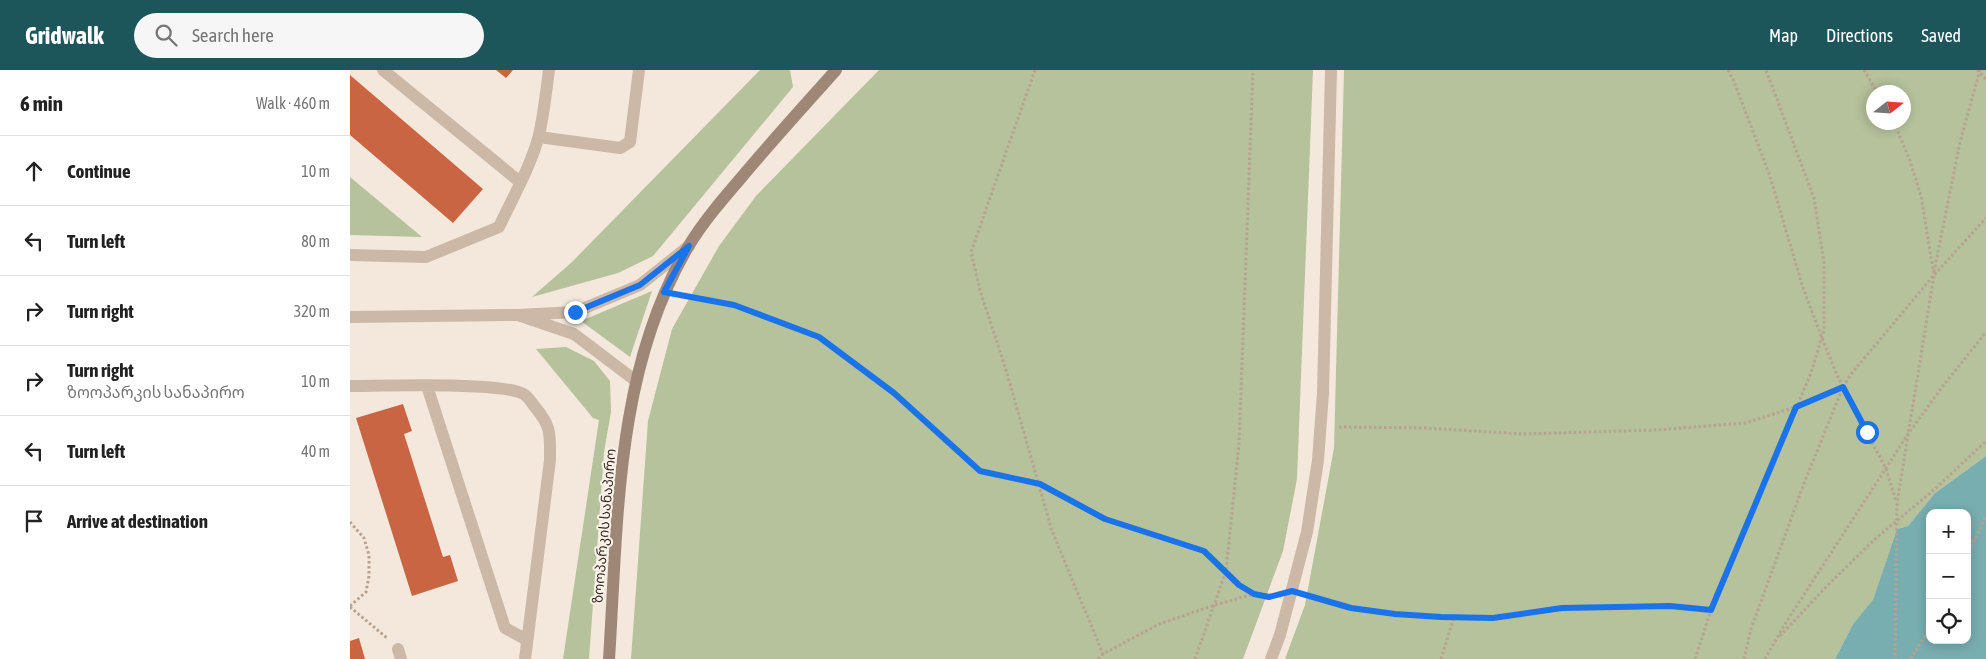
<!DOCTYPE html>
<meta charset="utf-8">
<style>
:root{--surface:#fff;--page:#f6f6f6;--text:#222;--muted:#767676;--line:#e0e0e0;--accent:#1c555a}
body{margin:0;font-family:"Asap Condensed","Noto Sans Georgian",sans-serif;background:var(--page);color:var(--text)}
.controls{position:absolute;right:15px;bottom:15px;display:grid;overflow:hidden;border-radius:10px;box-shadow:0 2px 12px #0003}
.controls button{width:45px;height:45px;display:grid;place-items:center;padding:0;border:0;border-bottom:1px solid var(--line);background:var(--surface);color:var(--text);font:25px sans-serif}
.compass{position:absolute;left:1516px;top:15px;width:45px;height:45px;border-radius:50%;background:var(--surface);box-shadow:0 2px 12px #0003;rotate:73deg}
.stop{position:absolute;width:15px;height:15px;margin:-11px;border:4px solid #1a73e8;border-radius:50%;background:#fff}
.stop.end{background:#1a73e8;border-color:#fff;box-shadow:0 1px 5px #0008}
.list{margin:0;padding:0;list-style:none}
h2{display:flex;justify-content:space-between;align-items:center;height:65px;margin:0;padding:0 20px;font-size:21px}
h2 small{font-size:16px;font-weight:400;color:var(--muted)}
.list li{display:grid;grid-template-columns:32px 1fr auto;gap:15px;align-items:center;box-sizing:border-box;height:70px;padding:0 20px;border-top:1px solid var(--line)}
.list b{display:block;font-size:19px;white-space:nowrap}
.list p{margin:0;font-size:16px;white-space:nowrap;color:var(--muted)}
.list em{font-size:16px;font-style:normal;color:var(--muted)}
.icon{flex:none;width:28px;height:28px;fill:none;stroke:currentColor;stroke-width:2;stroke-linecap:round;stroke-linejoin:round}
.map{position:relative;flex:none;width:1636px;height:589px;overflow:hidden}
header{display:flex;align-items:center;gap:30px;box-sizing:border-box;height:70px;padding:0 25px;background:var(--accent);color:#fff}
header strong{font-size:24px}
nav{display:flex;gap:28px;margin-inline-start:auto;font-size:18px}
.search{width:350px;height:45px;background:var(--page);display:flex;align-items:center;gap:12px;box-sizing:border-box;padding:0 18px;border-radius:28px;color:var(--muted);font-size:19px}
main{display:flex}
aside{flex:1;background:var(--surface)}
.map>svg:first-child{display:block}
.green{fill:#b5c29b;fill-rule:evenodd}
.water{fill:#79aeb1;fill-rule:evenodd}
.building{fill:#c96543}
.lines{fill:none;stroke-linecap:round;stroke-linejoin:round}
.path{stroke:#b7a291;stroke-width:3;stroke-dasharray:2.5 2.5;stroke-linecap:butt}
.lane{stroke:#cbb8a7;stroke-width:12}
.street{stroke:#cbb8a7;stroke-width:12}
.secondary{stroke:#9f8778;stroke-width:12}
.route{stroke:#1a73e8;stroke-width:6}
.labels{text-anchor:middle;stroke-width:4;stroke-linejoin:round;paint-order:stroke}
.street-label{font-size:14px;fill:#372d28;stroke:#faf2e8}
</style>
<header>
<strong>Gridwalk</strong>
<div class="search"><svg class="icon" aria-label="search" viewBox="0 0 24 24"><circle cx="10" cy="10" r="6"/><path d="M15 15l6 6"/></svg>Search here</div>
<nav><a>Map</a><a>Directions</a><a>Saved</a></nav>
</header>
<main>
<aside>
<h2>6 min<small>Walk · 460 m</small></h2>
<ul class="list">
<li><svg class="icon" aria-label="ahead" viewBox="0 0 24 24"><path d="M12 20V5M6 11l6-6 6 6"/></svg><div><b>Continue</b></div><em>10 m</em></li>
<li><svg class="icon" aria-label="left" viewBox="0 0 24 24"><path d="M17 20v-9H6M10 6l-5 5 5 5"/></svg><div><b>Turn left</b></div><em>80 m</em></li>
<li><svg class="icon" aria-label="right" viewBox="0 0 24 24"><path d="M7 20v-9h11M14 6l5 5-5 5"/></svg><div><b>Turn right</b></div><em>320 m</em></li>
<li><svg class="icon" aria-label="right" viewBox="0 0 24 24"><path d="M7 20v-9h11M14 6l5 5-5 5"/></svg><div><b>Turn right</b><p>ზოოპარკის სანაპირო</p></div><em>10 m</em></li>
<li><svg class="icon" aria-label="left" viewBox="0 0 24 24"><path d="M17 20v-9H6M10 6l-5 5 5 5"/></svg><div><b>Turn left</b></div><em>40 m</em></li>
<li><svg class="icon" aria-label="arrive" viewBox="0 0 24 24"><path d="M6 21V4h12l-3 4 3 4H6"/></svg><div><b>Arrive at destination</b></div></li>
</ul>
</aside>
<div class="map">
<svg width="1636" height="589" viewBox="0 0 1636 589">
<rect width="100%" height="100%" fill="#f3e8db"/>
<!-- green -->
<path class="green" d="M410,0H440L443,17L303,186L268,203L182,227L222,192Z
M529,0H963L947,409L933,481L893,589H281L298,351L322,259L369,176L406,126Z
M994,0H1636V386L1585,423L1558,456L1547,459L1523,531L1503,554L1485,589H935L955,535L984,378ZM1524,22H1554V52H1524Z
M0,107L72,167L0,165Z
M302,221L280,287L231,251Z
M216,277L244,291L260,311L261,342L254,382L239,589H213L249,350L243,348L186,279Z"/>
<!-- water -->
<path class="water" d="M1636,386V589H1485L1503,554L1523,530L1547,459L1558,456L1585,423ZM1580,443H1617V570H1580Z"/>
<!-- building -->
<path class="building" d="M146,0H163L156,8Z
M0,5L133,119L103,153L0,65Z
M53,334L62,361L54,364L93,487L100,485L108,511L62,526L6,348Z
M9,568L15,589H0V571Z"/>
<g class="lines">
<!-- path -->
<path class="path" d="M685,0L621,182L630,220L656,300L702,461L753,584
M1378,0L1383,9L1420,106L1453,218L1472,268L1487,305L1536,399L1546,431
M1514,0L1527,22
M1627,0L1636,9
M1544,52L1560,91L1571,126L1584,205L1547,433L1545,589
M1584,202L1610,72L1630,0
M333,226L384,235L469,267L544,323L630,401L690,414L755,449L854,481L889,515L904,523L922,526
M989,357L1076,358L1173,364L1306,360L1395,353L1446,337L1493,317
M0,452L14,468L19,485V506L16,522L0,536
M1617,486L1636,446
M957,525L1001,538L1045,544L1091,547L1143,548L1212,538L1320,536L1361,540
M0,537L37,568
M1430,566L1477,516L1525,469L1585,419L1636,371
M748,589L753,584L809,554L865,535L904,524
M845,589L876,501L889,374L903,0
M1091,589L1104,547
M1345,589L1361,540L1461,303L1474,260V192L1464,128L1416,0
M1394,589L1401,559L1453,416L1493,317L1501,304L1584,205L1636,148
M1415,589L1435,554L1558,364L1593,316L1636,262
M1561,589L1580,557"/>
<!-- lane -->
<path class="lane" d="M33,0L170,112
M189,67L270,78L280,72L289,0
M0,316C30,316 156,311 175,325C179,328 182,333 185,337C202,357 200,365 200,390L175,589
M77,316L155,558L177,570
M48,579L51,589"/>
<!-- street -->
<path class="street" d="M0,185L76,187L149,157C163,127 181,96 189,65C194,43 196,22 199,0
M0,247L168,245
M286,311L224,264L168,245L225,242L290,215L339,176
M921,589L930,565L957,462L968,390L973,323L981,0"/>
<!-- secondary -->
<path class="secondary" d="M259,589C268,450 265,301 338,177C353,152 372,130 391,108C422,71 454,36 486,0"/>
</g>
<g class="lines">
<!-- route -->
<path class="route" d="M225,242L290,215L339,176L314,222L384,235L469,267L544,323L630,401L690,414L755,449L854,481L889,515L904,524L919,527L942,521L1001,538L1045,544L1091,547L1143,548L1212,538L1320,536L1361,540L1446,337L1493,317L1517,362"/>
</g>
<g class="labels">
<!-- street labels -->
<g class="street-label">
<text transform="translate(254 456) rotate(-85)" y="5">ზოოპარკის სანაპირო</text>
</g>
</g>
</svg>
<div class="controls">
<button>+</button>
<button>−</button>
<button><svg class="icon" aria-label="locate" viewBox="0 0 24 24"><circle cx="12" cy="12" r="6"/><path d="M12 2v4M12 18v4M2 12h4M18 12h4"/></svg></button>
</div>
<svg class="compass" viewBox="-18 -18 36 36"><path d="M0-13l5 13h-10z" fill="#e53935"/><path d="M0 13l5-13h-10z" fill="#767676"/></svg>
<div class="stop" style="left:1517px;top:362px"></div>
<div class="stop end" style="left:225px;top:242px"></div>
</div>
</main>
